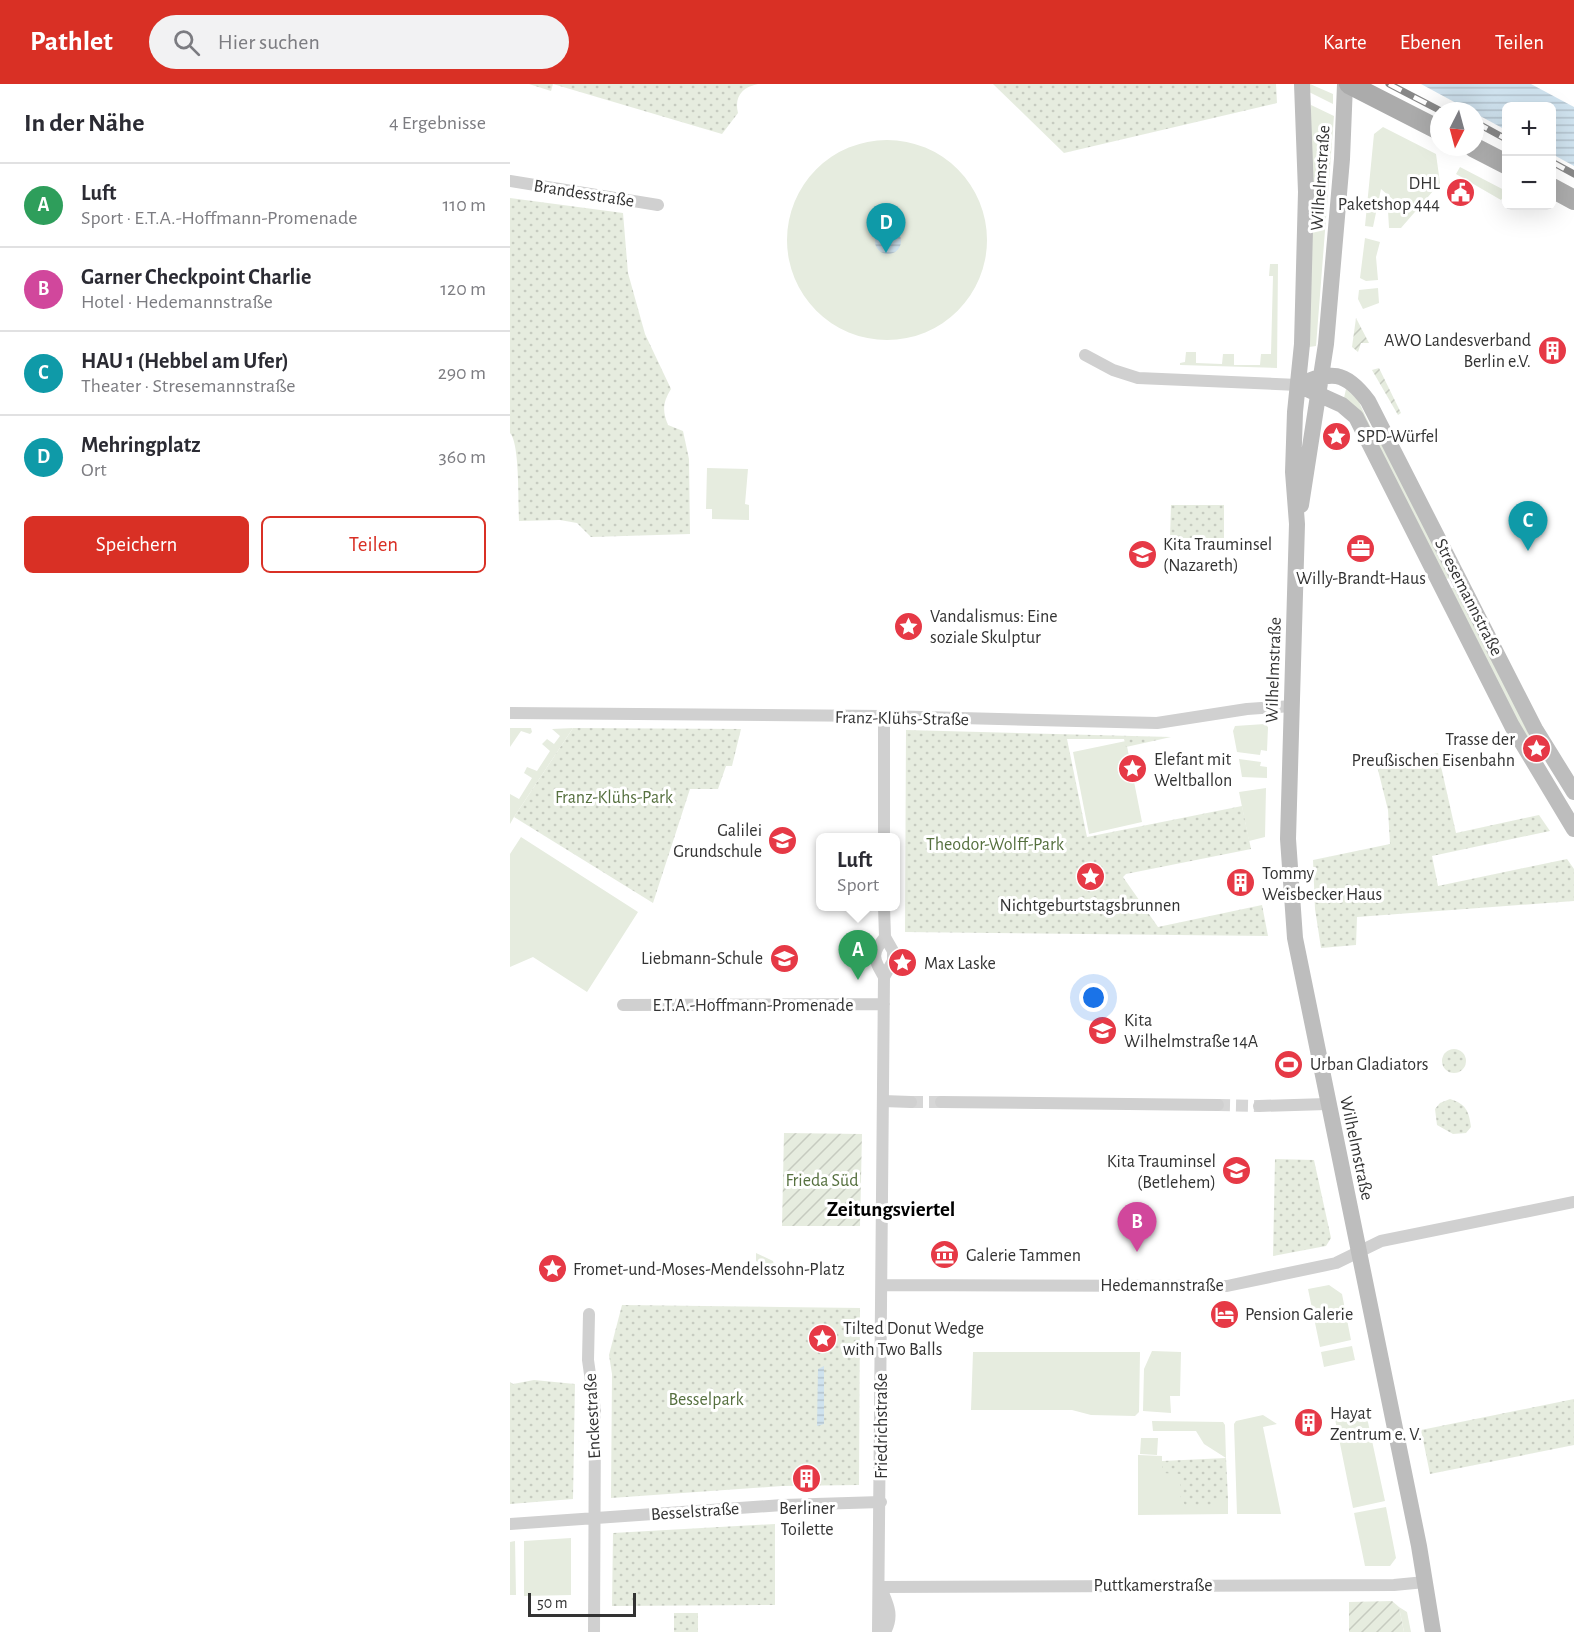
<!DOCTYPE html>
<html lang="de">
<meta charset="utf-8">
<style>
:root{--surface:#fff;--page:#f2f2f3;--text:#2b2b33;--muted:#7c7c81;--line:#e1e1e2;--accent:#d93025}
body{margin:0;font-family:"Alegreya Sans",sans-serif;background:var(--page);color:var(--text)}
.controls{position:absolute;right:18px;top:18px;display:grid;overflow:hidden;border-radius:9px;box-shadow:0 6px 24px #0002}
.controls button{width:54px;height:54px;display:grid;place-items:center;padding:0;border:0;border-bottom:2px solid var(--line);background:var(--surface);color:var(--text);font:30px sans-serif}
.compass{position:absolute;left:920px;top:18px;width:54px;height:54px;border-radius:50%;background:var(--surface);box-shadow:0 6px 24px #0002;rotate:186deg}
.scale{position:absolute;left:18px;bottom:15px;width:108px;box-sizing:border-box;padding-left:6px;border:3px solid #333;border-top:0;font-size:16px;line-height:21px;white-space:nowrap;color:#333;-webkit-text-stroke:4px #fff;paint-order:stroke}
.you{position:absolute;left:584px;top:914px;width:21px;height:21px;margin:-15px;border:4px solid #fff;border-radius:50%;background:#1a73e8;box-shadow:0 0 0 9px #1a73e833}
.badge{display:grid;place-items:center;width:39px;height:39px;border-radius:50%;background:var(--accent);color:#fff;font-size:20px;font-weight:700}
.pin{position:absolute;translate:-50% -50px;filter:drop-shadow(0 2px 3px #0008)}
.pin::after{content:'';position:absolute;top:32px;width:21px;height:18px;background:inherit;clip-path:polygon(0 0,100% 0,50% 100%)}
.popup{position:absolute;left:306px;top:749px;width:84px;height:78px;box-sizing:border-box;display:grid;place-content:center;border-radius:9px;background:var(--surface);filter:drop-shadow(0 2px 4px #0005);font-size:20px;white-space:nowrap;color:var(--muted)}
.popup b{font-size:22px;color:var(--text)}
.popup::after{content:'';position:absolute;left:50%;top:100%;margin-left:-12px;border:12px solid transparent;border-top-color:var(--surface)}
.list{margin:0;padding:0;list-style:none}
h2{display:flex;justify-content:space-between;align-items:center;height:78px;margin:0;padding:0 24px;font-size:26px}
h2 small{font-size:20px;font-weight:400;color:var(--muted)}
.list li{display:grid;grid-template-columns:39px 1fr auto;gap:18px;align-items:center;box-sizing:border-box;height:84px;padding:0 24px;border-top:2px solid var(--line)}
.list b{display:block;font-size:22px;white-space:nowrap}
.list p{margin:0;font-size:20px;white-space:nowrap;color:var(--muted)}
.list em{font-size:20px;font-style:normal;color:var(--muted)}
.actions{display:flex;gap:12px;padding:18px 24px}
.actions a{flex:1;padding:14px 0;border:2px solid var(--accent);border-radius:9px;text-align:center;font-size:21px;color:var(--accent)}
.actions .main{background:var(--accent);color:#fff}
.icon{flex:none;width:33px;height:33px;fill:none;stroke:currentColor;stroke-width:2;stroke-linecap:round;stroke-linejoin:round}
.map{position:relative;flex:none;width:1064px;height:1548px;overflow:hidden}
header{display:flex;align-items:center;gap:36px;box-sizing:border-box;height:84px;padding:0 30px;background:var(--accent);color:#fff}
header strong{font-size:28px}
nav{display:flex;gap:33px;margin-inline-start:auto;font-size:21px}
.search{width:420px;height:54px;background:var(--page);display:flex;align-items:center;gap:15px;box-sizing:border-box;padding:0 21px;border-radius:33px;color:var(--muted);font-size:22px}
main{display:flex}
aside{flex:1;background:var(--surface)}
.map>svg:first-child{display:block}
.grass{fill:#e6ecdf}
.park{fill:url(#park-dots)}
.garden{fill:url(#garden-furrows)}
.water{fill:url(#water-rules)}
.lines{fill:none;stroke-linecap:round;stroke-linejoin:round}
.street-tunnel{stroke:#d6d6d6;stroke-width:12;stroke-dasharray:12 6;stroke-linecap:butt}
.street{stroke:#d0d0d0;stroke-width:12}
.secondary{stroke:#bdbdbd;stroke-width:16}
.primary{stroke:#ababab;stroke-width:20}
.rail-casing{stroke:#888;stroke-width:7}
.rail{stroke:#fff;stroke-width:4.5;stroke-dasharray:14;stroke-linecap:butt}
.labels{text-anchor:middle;stroke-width:6;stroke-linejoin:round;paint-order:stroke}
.street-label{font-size:18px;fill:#333;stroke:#fff}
.poi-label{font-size:18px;fill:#333;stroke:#fff;text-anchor:start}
.park-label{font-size:18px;fill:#56703f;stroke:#fff}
.quarter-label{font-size:21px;font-weight:bold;fill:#000;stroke:#fff}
</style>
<header>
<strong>Pathlet</strong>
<div class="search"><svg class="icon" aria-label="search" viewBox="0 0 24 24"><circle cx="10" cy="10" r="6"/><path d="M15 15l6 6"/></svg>Hier suchen</div>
<nav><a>Karte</a><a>Ebenen</a><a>Teilen</a></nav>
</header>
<main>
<aside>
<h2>In der Nähe<small>4 Ergebnisse</small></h2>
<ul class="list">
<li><span class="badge" style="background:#2e9e5b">A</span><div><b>Luft</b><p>Sport · E.T.A.-Hoffmann-Promenade</p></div><em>110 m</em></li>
<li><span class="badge" style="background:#d1479c">B</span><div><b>Garner Checkpoint Charlie</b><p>Hotel · Hedemannstraße</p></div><em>120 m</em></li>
<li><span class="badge" style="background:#0f9aa8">C</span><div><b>HAU 1 (Hebbel am Ufer)</b><p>Theater · Stresemannstraße</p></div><em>290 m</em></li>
<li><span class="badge" style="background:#0f9aa8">D</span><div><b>Mehringplatz</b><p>Ort</p></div><em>360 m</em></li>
</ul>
<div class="actions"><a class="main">Speichern</a><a>Teilen</a></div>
</aside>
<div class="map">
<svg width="1064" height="1548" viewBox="0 0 1064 1548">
<defs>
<pattern id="park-dots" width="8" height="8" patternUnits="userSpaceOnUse" patternTransform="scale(1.5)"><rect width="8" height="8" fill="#e6ecdf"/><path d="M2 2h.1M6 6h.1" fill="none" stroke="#c6cbc0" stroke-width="1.8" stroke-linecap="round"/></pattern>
<pattern id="garden-furrows" width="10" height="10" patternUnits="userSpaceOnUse" patternTransform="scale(1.5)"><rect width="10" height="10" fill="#e6ecdf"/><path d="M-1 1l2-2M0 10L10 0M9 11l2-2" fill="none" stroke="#c6cbc0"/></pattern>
<pattern id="water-rules" width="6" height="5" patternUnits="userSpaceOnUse" patternTransform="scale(1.5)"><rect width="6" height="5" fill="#cfe2ee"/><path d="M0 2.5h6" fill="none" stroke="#b2c2cd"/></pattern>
</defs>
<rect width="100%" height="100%" fill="#fff"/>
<!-- grass -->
<path class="grass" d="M800,0L823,10V20L799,8Z
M801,21L824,32L806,262L799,263Z
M873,43L926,70L930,99L891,144H879L878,127L886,118L871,105L863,143L855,142L864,50Z
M277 156a100 100 0 1 1 200 0a100 100 0 1 1-200 0Z
M950,83L996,107V109L991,116L946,90Z
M855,154L870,158L866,173L868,196L856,197L850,194Z
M760,180H768L767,284L670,281V279L675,278L676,268H686V279L712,280L713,270H724V281H750L751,270H761L763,192H759Z
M868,204L869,219L853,225L848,215L849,206Z
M836,305L848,316L863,348L834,314Z
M871,359L944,494L933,495L868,361Z
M197,384L238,385L235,420L239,421V436L202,435V425H196Z
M938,504H949L1024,651L1014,655Z
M755,640L758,643L757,667L751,666L750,671L727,668L723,647L725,642Z
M0,644H21L22,648L20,650L11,647L0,663Z
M63,644L4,733L0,740V710L9,715L22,694L14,689L17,683L27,687L40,667L32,660L37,655L44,660L50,652L42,645Z
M616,657L632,738L579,750L563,668Z
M729,675L751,678L750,682L757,683V694L732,693Z
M756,704L755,753L739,757L729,708Z
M11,753L128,828L77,908L23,873L0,883V770Z
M246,1169L263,1177L266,1189H257L255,1181L246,1177Z
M819,1201L832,1210L841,1256L810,1263L798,1205Z
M842,1262L845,1276L814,1283L811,1268Z
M642,1267L671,1268L670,1312H660L661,1329L633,1327L634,1285Z
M463,1268H630L629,1328L625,1332L581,1331L562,1326H461Z
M856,1329L875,1417L843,1424L825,1335Z
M753,1331L767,1340L753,1343L771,1430H727L724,1340L726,1337Z
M642,1337L713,1338L715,1341L716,1374L694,1360L686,1347H643Z
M631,1354H648L647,1371L630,1370Z
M628,1371L652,1372V1389H670V1412L718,1415V1430L628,1431Z
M876,1423L886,1474L880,1482H855L844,1429Z
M61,1454V1511L14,1512V1457Z
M5,1457L6,1511H0V1458Z
M889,1523L897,1528L901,1548H894Z"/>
<!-- park -->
<path class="park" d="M19,0H248C232,3 224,13 228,29L212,50L43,0L41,7Z
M483,0H766L767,19L554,69Z
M0,114L113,129L118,189L135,250L161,305C153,318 152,327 158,341L173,347L179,375L180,450L81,453L67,439L50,436L9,437C8,420 10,359 0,349Z
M661,421H714V454H660Z
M63,644L231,645L222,682H216L208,705H180L143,819L4,733Z
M396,646L661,653L616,663L614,655H557L577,753L732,722L741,765L616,790L613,793L648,843L752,821L758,852L395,848Z
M928,669L946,749L1029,731L1040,747L922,772L928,802L1057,775L1064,785V817L847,833L846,861L811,864L805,825L803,776L880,760L878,726L867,682Z
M932 977a12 12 0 1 1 24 0a12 12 0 1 1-24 0Z
M940,1015C956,1020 959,1027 961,1043L956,1049L943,1050L927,1041L925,1025L930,1019Z
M765,1075L804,1076L821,1154L816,1162L763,1172Z
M112,1221L350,1224L349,1401L272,1402L101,1414L102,1290L99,1271Z
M24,1296L65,1300L63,1415L0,1420V1298L3,1300Z
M1064,1315V1361L920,1390L911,1346Z
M716,1374L718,1415H709L704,1421H675L670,1412V1390L652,1389V1377Z
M265,1440V1521L102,1522L103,1449Z
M164,1529H188V1548H164Z"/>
<!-- garden -->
<path class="garden" d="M846,234L859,259H851L848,268L842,263Z
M869,284L891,329L888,331L862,286Z
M274,1049L352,1050L350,1142H272Z
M882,1517L889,1523L894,1548H839V1518Z"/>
<!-- water -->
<path class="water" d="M911,0H1021L1064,23V82L1042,70V22H996V46Z
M365 157a13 13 0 1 1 26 0a13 13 0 1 1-26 0Z
M314,1282V1340L307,1342L308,1285Z"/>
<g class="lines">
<!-- street-tunnel -->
<path class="street-tunnel" d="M401,1018H431
M708,1021L749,1022"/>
<!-- street -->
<path class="street" d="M0,97L148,121
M575,271L603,286L628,294L788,301
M0,629L374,632L647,639L737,625L782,622
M374,632V754
M374,893C363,874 361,870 375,853
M113,921L374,920
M373,1017L401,1018
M431,1018L708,1021
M749,1022L817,1020
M372,1201L717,1202L826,1179L871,1157L1064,1118
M79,1230L78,1276L85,1326L84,1548
M0,1440L273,1421L371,1418
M370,1503L884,1501L915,1498
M371,1504C378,1521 384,1531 375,1548
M368,1548L374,893L383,877V867L375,853L374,822"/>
<!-- secondary -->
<path class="secondary" d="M792,0L796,108L792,260L785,328L783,388L787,440L778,755L785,854L909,1462L923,1548
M788,301L832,321L846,333L1002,642L1064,745
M788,301C821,287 835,286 858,317L1025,645L1064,708
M791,421L816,260L832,75L835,0"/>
<!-- primary -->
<path class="primary" d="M839,0L929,46
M963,63L996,80
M1042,104L1064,116"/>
<defs>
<path id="rail" d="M879,0L931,27
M965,38L996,55
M1042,78L1064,90"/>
</defs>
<!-- rail casing -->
<use href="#rail" class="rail-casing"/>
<!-- rail -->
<use href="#rail" class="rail"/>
</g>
<!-- icons -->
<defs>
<symbol id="civic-disc" viewBox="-11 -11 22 22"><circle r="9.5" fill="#e63946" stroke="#fff"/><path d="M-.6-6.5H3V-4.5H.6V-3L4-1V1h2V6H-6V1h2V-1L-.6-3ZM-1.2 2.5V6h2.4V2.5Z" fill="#fff"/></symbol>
<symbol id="building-disc" viewBox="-11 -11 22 22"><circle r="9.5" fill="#e63946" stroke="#fff"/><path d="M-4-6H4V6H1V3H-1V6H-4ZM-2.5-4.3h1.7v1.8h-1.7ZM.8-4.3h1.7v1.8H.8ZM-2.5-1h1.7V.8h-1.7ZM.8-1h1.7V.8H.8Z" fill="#fff"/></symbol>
<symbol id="sight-disc" viewBox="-11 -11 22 22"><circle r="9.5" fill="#e63946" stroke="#fff"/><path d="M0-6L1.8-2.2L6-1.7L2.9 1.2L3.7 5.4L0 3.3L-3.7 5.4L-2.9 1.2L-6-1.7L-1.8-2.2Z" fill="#fff"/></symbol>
<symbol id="office-disc" viewBox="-11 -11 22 22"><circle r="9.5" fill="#e63946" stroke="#fff"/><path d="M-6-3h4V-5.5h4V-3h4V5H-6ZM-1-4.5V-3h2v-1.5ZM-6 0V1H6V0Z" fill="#fff"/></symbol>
<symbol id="school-disc" viewBox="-11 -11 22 22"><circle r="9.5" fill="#e63946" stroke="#fff"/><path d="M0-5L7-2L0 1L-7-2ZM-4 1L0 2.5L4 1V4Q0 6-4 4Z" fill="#fff"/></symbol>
<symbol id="stadium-disc" viewBox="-11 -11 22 22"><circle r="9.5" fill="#e63946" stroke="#fff"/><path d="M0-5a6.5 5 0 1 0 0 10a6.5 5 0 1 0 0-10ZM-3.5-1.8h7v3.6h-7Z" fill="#fff"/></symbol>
<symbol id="museum-disc" viewBox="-11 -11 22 22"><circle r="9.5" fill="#e63946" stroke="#fff"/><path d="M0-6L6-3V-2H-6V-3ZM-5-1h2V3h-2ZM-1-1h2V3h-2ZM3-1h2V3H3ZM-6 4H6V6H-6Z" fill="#fff"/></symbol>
<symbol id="hotel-disc" viewBox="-11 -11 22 22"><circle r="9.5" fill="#e63946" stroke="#fff"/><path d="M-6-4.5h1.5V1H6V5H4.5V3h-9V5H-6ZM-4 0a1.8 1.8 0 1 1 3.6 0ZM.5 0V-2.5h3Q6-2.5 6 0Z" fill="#fff"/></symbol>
</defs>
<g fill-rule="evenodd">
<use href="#civic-disc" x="934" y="92" width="33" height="33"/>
<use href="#building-disc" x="1026" y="250" width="33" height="33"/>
<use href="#sight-disc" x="810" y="336" width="33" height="33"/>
<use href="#office-disc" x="834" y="448" width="33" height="33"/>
<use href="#school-disc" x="616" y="454" width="33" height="33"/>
<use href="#sight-disc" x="382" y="526" width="33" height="33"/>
<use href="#sight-disc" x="1010" y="648" width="33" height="33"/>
<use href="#sight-disc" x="606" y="668" width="33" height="33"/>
<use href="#school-disc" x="256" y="740" width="33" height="33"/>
<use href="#sight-disc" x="564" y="776" width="33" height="33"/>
<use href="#building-disc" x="714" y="782" width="33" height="33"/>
<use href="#school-disc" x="258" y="858" width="33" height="33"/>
<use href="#sight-disc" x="376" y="862" width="33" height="33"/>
<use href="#school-disc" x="576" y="930" width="33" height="33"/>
<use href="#stadium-disc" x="762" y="964" width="33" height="33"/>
<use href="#school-disc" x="710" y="1070" width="33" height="33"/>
<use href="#museum-disc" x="418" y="1154" width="33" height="33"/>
<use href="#sight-disc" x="26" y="1168" width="33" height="33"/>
<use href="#hotel-disc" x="698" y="1214" width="33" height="33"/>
<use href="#sight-disc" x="296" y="1238" width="33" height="33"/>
<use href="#building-disc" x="782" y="1322" width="33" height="33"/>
<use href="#building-disc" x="280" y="1378" width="33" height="33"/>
</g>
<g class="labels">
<!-- street labels -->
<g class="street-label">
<text transform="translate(810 94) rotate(-86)" y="6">Wilhelmstraße</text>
<text transform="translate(74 109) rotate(9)" y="6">Brandesstraße</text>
<text transform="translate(959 513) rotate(63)" y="6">Stresemannstraße</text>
<text transform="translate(763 586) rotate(-88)" y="6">Wilhelmstraße</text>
<text transform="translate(392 634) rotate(1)" y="6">Franz-Klühs-Straße</text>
<text x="243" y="927">E.T.A.-Hoffmann-Promenade</text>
<text transform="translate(847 1064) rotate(78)" y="6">Wilhelmstraße</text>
<text x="652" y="1207">Hedemannstraße</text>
<text transform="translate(82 1332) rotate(-93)" y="6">Enckestraße</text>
<text transform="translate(371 1342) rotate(-90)" y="6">Friedrichstraße</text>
<text transform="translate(185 1427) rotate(-4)" y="6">Besselstraße</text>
<text x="643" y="1507">Puttkamerstraße</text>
</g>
<!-- poi labels -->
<g class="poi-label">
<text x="930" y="105" text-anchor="end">DHL<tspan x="930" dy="21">Paketshop 444</tspan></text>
<text x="1021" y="262" text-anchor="end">AWO Landesverband<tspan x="1021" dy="21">Berlin e.V.</tspan></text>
<text x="847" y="358">SPD-Würfel</text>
<text x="653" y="466">Kita Trauminsel<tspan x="653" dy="21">(Nazareth)</tspan></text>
<text x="851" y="500" text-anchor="middle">Willy-Brandt-Haus</text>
<text x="420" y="538">Vandalismus: Eine<tspan x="420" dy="21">soziale Skulptur</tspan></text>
<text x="1005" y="661" text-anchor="end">Trasse der<tspan x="1005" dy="21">Preußischen Eisenbahn</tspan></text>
<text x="644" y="681">Elefant mit<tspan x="644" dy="21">Weltballon</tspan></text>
<text x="252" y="752" text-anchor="end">Galilei<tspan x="252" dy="21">Grundschule</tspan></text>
<text x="752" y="795">Tommy<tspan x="752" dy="21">Weisbecker Haus</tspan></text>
<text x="580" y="827" text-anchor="middle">Nichtgeburtstagsbrunnen</text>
<text x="253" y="880" text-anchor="end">Liebmann-Schule</text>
<text x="414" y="885">Max Laske</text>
<text x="614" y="942">Kita<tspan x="614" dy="21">Wilhelmstraße 14A</tspan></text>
<text x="800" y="986">Urban Gladiators</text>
<text x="706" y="1083" text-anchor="end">Kita Trauminsel<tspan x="706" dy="21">(Betlehem)</tspan></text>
<text x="456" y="1177">Galerie Tammen</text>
<text x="63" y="1191">Fromet-und-Moses-Mendelssohn-Platz</text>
<text x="735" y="1236">Pension Galerie</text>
<text x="333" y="1250">Tilted Donut Wedge<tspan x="333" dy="21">with Two Balls</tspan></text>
<text x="820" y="1335">Hayat<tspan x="820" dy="21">Zentrum e. V.</tspan></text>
<text x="297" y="1430" text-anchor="middle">Berliner<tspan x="297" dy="21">Toilette</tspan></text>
</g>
<!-- park labels -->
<g class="park-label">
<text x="104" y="719">Franz-Klühs-Park</text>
<text x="485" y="766">Theodor-Wolff-Park</text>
<text x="312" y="1102">Frieda Süd</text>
<text x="196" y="1321">Besselpark</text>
</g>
<!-- quarter labels -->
<g class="quarter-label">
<text x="381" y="1132">Zeitungsviertel</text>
</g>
</g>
</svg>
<div class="controls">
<button>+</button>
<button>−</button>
</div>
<svg class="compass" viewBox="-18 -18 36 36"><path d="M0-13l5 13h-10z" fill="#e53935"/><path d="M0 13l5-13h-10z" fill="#7c7c81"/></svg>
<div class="scale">50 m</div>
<div class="you"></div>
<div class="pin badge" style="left:348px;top:896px;background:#2e9e5b">A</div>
<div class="popup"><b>Luft</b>Sport</div>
<div class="pin badge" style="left:627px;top:1168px;background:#d1479c">B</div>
<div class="pin badge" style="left:1018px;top:467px;background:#0f9aa8">C</div>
<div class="pin badge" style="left:376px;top:169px;background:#0f9aa8">D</div>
</div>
</main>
